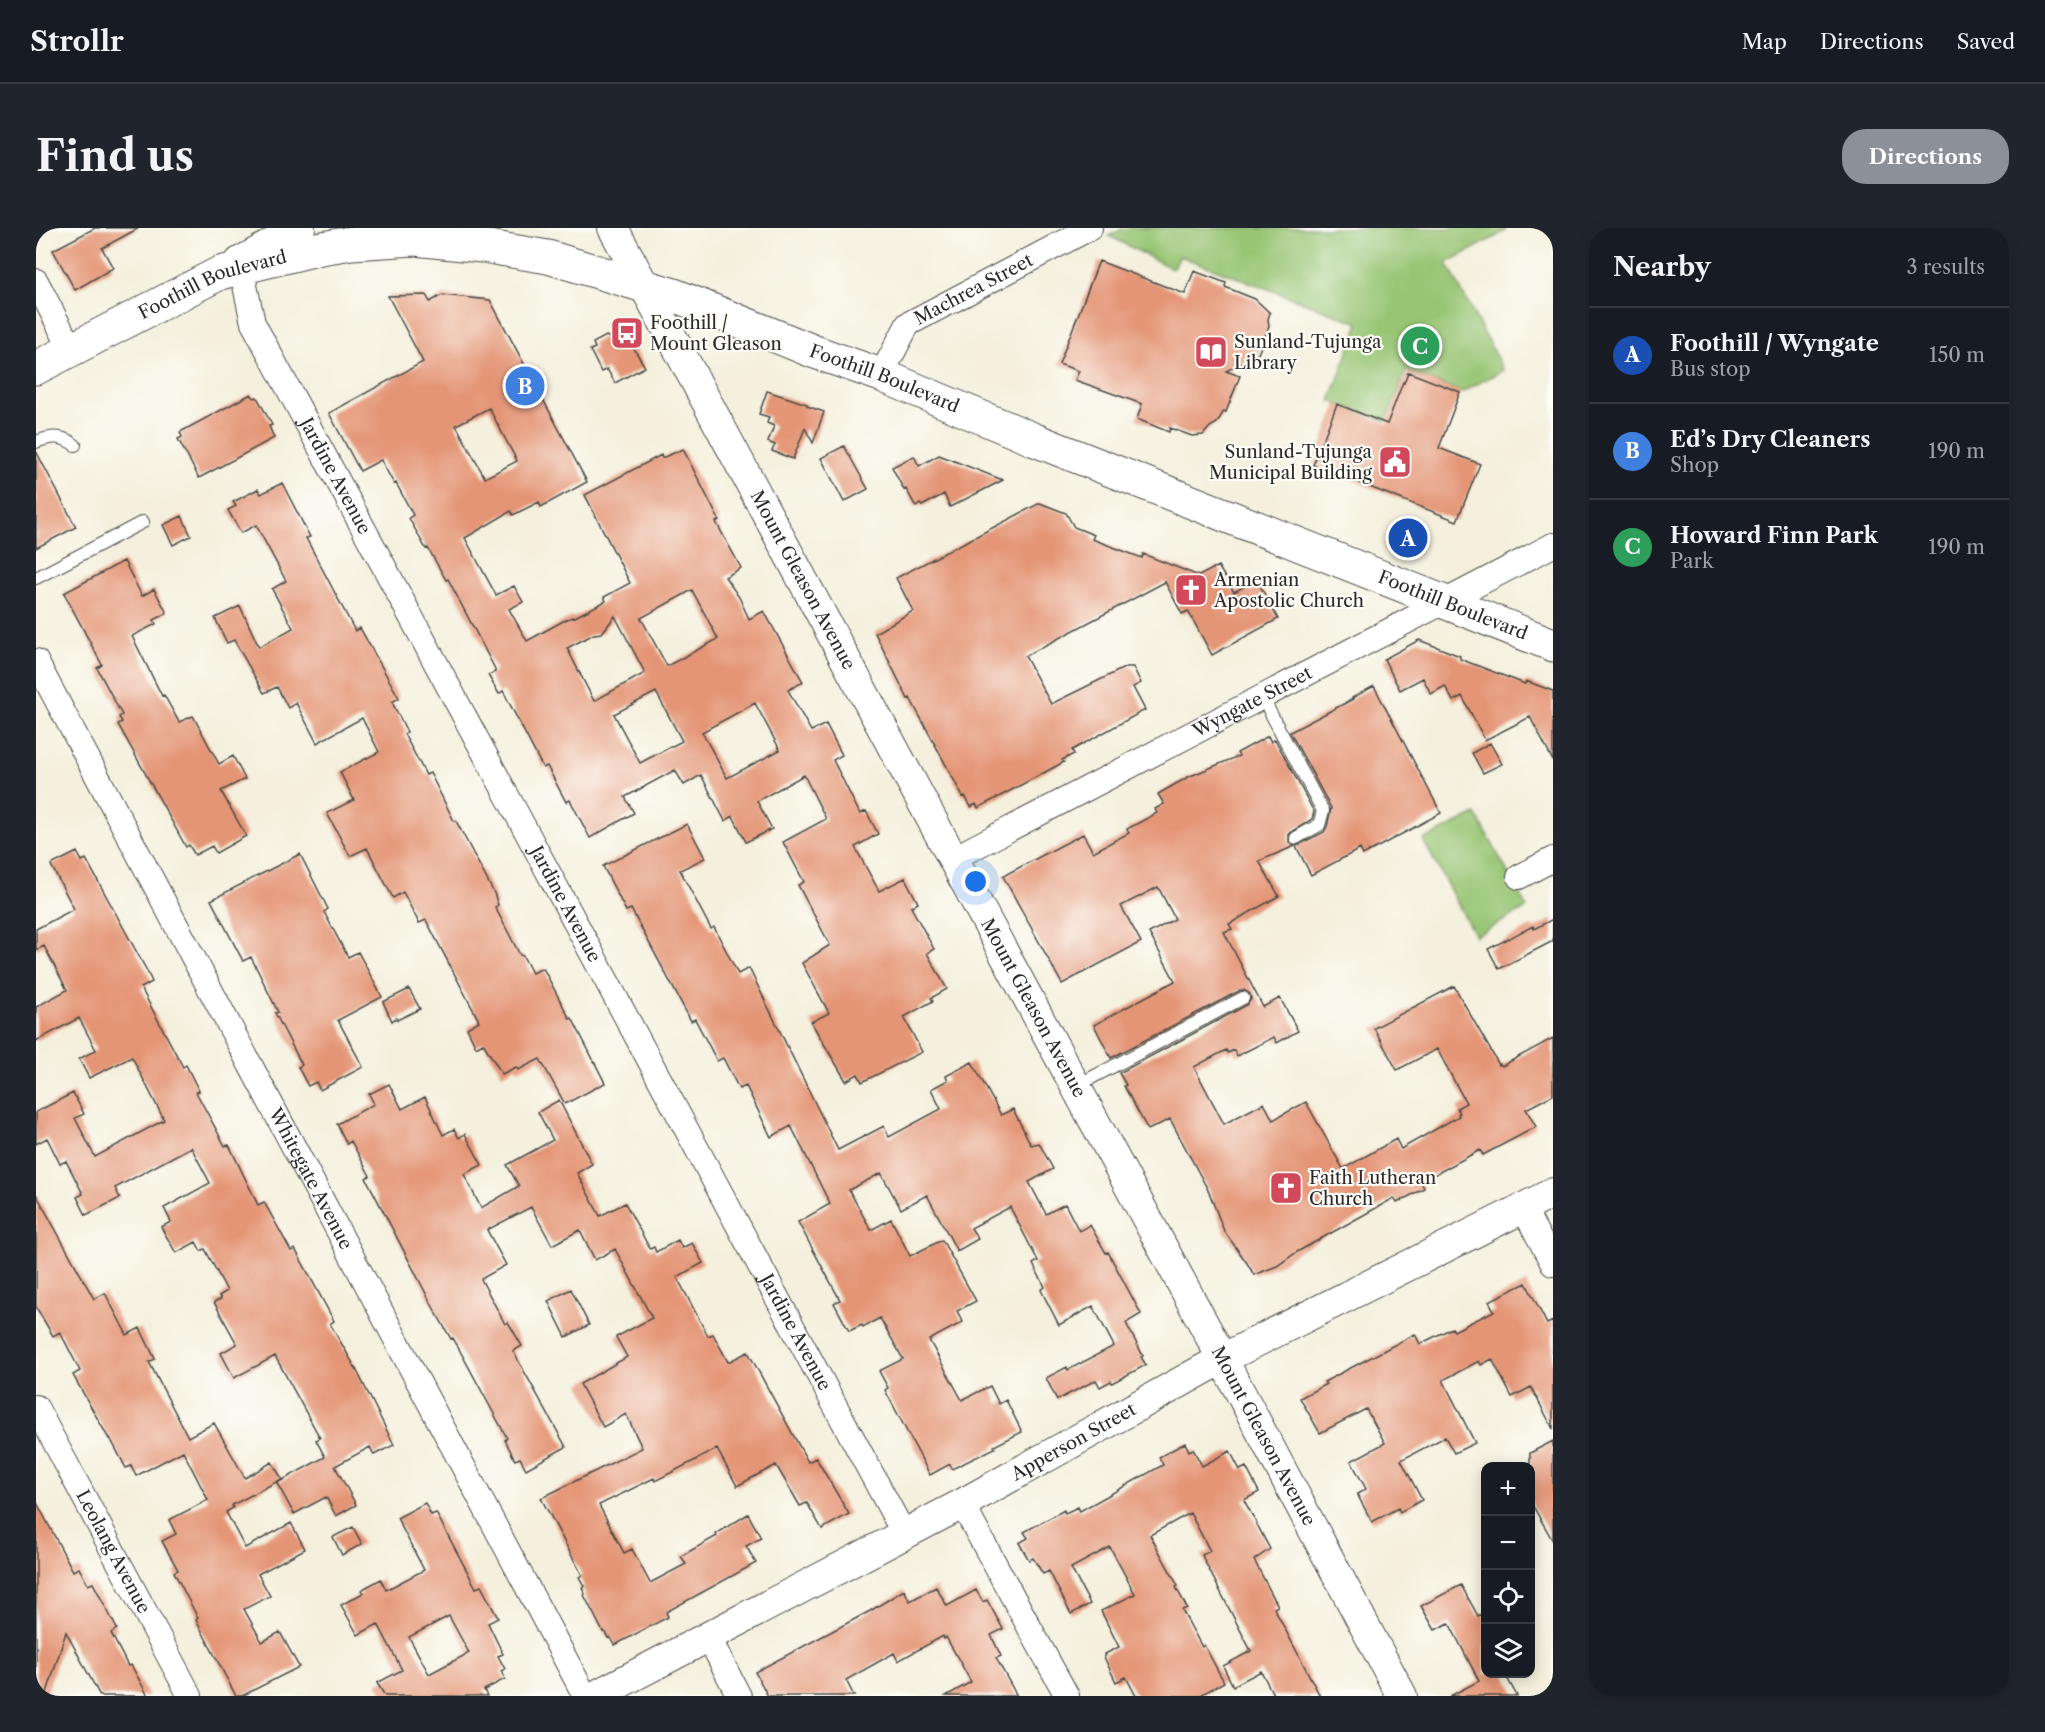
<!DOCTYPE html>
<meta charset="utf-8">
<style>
:root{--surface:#171b24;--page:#20242c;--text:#f1f3f6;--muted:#9ea1a6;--line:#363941;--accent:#8c9099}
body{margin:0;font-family:"Libre Caslon Text",serif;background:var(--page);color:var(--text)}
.controls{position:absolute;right:18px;bottom:18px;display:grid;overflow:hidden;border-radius:12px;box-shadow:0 3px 15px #0003}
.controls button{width:54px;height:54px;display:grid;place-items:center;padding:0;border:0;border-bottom:2px solid var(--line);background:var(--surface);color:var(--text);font:30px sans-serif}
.you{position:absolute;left:940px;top:654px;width:21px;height:21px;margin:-15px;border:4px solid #fff;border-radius:50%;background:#1a73e8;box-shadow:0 0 0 9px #1a73e833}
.badge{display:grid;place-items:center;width:39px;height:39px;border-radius:50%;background:var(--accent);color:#fff;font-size:20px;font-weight:700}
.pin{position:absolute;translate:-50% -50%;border:3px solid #fff;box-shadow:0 2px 6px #0006}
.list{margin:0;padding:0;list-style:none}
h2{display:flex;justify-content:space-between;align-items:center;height:78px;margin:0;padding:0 24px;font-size:26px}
h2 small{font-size:20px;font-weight:400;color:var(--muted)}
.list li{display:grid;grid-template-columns:39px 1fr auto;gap:18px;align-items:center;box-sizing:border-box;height:96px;padding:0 24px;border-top:2px solid var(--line)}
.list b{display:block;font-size:22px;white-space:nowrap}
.list p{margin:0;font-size:20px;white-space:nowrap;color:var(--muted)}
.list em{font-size:20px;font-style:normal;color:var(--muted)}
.icon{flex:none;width:33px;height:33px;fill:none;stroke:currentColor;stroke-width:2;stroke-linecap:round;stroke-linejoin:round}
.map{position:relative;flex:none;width:1517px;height:1468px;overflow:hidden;border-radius:24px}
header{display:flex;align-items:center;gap:36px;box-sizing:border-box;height:84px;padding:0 30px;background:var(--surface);border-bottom:2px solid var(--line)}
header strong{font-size:28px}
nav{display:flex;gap:33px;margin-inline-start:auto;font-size:21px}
.intro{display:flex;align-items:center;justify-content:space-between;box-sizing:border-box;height:144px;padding:0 36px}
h1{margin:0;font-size:42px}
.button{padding:15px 27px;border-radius:24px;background:var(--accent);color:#fff;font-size:21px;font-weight:700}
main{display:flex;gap:36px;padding:0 36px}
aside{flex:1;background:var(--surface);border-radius:24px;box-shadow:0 3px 15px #0003}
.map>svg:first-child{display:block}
.green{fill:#97c573;stroke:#61784f;stroke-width:1.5}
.building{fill:#e49576;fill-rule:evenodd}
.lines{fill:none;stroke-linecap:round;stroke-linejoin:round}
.service-casing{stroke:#494946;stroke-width:14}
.minor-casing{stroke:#494946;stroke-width:26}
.tertiary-casing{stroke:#494946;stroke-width:32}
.primary-casing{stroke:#494946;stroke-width:35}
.service{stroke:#fff;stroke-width:12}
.minor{stroke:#fff;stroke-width:24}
.tertiary{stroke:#fff;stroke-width:30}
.primary{stroke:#fff;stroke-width:33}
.labels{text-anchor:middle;stroke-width:4.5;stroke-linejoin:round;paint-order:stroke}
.street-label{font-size:18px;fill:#2b2b2b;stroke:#fdfcf7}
.poi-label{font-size:18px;fill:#2b2b2b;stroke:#fdfcf7;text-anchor:start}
</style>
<header>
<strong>Strollr</strong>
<nav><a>Map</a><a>Directions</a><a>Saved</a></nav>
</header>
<div class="intro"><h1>Find us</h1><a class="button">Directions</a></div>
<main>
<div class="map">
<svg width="1517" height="1468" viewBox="0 0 1517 1468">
<rect width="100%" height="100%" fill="#fdfcf7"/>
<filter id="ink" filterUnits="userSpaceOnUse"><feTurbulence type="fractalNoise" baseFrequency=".0167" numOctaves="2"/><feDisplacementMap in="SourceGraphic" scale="12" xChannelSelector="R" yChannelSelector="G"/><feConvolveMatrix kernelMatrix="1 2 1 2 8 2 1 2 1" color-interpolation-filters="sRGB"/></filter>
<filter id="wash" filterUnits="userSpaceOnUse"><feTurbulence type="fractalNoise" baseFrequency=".008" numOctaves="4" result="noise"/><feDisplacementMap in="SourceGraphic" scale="24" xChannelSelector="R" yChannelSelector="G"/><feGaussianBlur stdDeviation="1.35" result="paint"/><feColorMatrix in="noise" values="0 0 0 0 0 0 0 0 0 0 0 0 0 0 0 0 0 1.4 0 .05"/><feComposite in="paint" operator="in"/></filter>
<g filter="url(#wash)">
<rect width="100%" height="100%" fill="#f4f0dd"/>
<!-- green -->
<path class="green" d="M1088,0H1468L1470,3L1411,35L1467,142L1427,164L1370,143L1350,193L1294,173L1323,95L1144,28L1137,41L1073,8Z
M1440,586L1491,680L1439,708L1387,612Z"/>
<g id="blocks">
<!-- building -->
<path class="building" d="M59,0H103L66,20L77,40L39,62L17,22Z
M1063,33L1149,66L1158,43L1190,55L1189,59L1219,71L1234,85L1232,91L1233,98L1222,126L1190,143L1204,148L1190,184L1188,183L1181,195L1174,199L1167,207L1156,208L1134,200L1133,204L1101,191L1106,176L1039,152L1043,143L1023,136Z
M390,67L394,74L406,67L454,72L551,254L505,279L503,274L477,287L475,283L429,310L460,367L478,358L487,374L473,381L491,413L529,392L536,389L537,390L570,373L568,369L594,355L549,267L625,227L626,230L647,221L683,292L680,294L705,340L689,349L703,369L713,391L728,383L767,454L752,462L775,503L790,496L806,527L797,532L824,586L830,583L842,606L819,619L843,663L869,650L882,675L875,679L898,721L891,725L911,761L895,770L897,773L868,789L886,824L826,854L822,846L810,853L775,794L793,785L766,735L794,717L762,657L768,654L747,614L790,591L768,547L721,573L736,601L710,614L697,588L689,593L665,547L648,557L639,542L589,569L598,585L554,610L534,572L530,574L511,538L507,540L467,463L463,466L452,447L459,444V441L412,351L410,352L392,320L390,321L380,303L373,290L377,287L360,255L358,256L345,232L324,243L293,185L387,134L352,68ZM453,180L481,233L449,250L420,197ZM656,362L682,411L631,438L605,390ZM579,388L609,445L558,473L531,420L558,406L566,405ZM620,464L646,513L604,535L578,486ZM719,475L744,522L691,550L666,504Z
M570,108L597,119L609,139L579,155L571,141L565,144L554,122L559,120L557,115Z
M1372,144L1424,164L1403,220L1444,236L1421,293L1277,237L1301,176L1351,196L1367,154L1368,155Z
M731,163L771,176V178L788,184L777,215L769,200L757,231L736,223L739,217L732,214L738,198L731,195L733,189L723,186Z
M215,166L218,170L221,169L236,197L233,198L238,210L163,250L142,211L146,209L144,204Z
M808,218L832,261L808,274L785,230Z
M0,223L40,299L0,320Z
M903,227L967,252L914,279L908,266L886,278L884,276L880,279L870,261L868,262L856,239L878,228L883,238Z
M246,255L274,309L270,310L319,403L324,400L363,470L356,474L371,504L368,506L390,547L394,545L418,593H420L458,665L462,677L459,679L484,727L487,728L496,745L507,740L527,778L534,791L536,790L569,855L529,876L504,831L482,842L480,839L466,846L447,815L440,819L431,800L443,793L390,692L383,695L367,664L357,670L331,620L314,628L291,585L318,572L304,544L343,524L326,490L281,515L260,475L252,480L241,459L228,465L198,412L191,415L179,390L204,378L223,419L257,400L236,361L250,353L220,297L205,305L192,282L200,278L197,274L222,261L225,266Z
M1004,275L1030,285L1038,299L1058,307L1056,311L1106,330L1107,326L1163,348L1182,338L1198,364L1221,352L1242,391L1176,427L1152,383L1146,386L1129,354L989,428L1015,476L1090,439H1097L1105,455L1097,459L1109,482L1036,522L1038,526L1026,532L1028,534L942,580L940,576L935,579L929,568L927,569L874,470L872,471L839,405L877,383L860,350Z
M146,288L155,308L137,317L127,297Z
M88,333L106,368L118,361L131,385L118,392L120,396L96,408L126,468L128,467L143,494L157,488L183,536L197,528L209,551L185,563L210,608L180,625L176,618L159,627L153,617L150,619L82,496L86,494L83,489L86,487L61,440L66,437L28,365Z
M1383,412L1424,428V431L1489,456L1490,453L1517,463V533L1494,489L1449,512L1426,468L1417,473L1409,458L1395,466L1387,450L1364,462L1348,431Z
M1338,458L1405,585L1327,627L1324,621L1275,647L1260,618L1288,604L1291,599L1295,580L1254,504L1317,471L1316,470Z
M1232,508L1235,514L1239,511L1278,584L1276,591L1253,606V614L1259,618L1223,633L1243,668L1193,696L1196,701L1188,704L1227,779L1244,770L1262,803L1241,815L1238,809L1201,828L1198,822L1192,825L1190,822L1158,839L1188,896L1228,875L1237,892L1270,874L1307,941L1360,911L1365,921L1423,888L1422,886L1424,885L1421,880L1430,875L1401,821L1361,842L1338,800L1418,758L1463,837L1464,836L1466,838L1517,810V867L1490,881L1500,899L1447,927L1444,922L1385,954L1388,960L1361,975L1358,970L1261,1024L1241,1038L1218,1047L1211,1035L1188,1003L1173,964L1134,891L1112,902L1088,858L1090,857L1083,845L1211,777L1215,771L1214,766L1208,762L1203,763L1075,830L1058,797L1139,753L1113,705L1139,691L1122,659L1085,678L1105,714L1026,756L967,648L1047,606L1057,624L1093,605L1091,601L1121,585L1119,581L1128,576L1122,566L1152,549L1203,528L1201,525Z
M1454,515L1466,536L1447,545L1436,525Z
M651,596L669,630L644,642L675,701L678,699L702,746L713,740L802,922L848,898L853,909L905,881L895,861L912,852L910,848L936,834L965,887L977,881L995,917L1003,915L1017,941L993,954L1010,986L1029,976L1043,1003L1054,997L1070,1025L1072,1024L1105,1086L1090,1095L1107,1128L1105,1129L1110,1137L1076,1155L1075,1153L1064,1159L1060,1152L1021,1172L1010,1150L1031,1139L1032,1142L1078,1118L1057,1078L1023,1097L1005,1062L1009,1059L997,1036L1002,1033L974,979L935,1000L942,1011L921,1023L891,967L865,981L845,945L813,962L835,1002L855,991L874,1028L906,1012L940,1073L921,1083L927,1094L893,1112L926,1172L954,1158L963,1176L970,1172L986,1204L958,1218L959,1220L916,1241L914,1236L894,1247L849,1162L852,1160L843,1143L867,1131L844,1090L827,1099L826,1097L813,1103L798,1075L804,1072L762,994L794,976L755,898L735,909L710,858L703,861L687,830L681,833L659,791L655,793L595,681L590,683L567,638Z
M41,624L46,633L50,631L111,743L116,754L105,760L147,839L150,837L163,863L160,864L189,918L193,917L222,977L228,974L255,1023L259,1021L298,1093L294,1096L318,1137L358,1217L338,1227L334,1219L299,1238L320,1277L300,1288L290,1269L258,1286L241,1255L289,1229L280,1212L284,1210L239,1128L198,1150L185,1125L201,1116L178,1074L185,1071L183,1068L191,1063L169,1021L165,1023L160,1014L140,1025L125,999L135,994L128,980L174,955L155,919L79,960L84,970L50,987L41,969L47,966L30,933L24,936L11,910L0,916V884L37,865L48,886L39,890L59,929L128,892L96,829L53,850L43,831L60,822L43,790L0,813V779L31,762L8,718L0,722V701L38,681L15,637Z
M264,626L292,681L288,684L312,729L322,724L346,769L302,792L327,839L284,862L280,854L272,858L262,839L266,837L239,785L242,784L215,729L207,733L175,672Z
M1517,691V713L1463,741L1452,721L1497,698L1498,701Z
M373,761L384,781L361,792L360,790L356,793L347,774Z
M353,856L366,881L389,869L407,907L418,901L423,910L429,906L446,937L428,946L445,980L483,958L471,937L517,912L502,884L523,872L556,936L541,945L564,988L589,975L614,1021L618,1019L620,1024L642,1012L646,1020L656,1015L667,1035L641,1049L672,1108L677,1106L692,1134L712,1124L772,1234L780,1230L813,1286L786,1301L771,1275L764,1278L740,1237L701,1258L681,1221L619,1253L618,1250L563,1277L588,1325L596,1321L614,1355L650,1336L645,1328L681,1308L680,1306L712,1286L725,1310L710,1318L720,1335L630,1384L632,1389L579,1417L574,1409L572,1410L568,1403L567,1404L548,1367L549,1366L546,1359L548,1358L543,1349L546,1347L505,1270L606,1220L590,1186L567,1199L544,1156L591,1129L580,1109L616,1090L579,1021L559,1032L544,1002L516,1017L495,979L451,1002L470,1037L445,1051L469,1096L472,1094L486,1118L477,1123L530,1219L490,1241L484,1230L479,1232L469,1212L471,1210L417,1110L415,1111L397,1079L330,950L334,948L315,913L311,916L301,896L338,876L333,866Z
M0,966L58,1071L69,1065L91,1107L104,1100L119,1131L113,1134L152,1209L178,1195L209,1250L236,1234L246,1251L196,1277L197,1280L190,1284L209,1320L255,1295L269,1321L222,1346L234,1368L208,1381L226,1414L244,1404L263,1439L206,1468H200L160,1392L162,1390L138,1344L142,1342L126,1313L140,1306L133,1292L172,1272L147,1223L100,1248L95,1238L90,1240L74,1210L73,1211L37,1147L44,1143L24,1104L17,1108L0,1079Z
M1490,1055L1511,1096L1517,1093V1201L1495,1159L1476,1169L1456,1131L1445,1137L1443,1133L1407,1152L1439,1215L1418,1225L1409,1209L1365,1232L1386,1272L1364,1284L1362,1280L1336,1294L1321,1266L1330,1261L1315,1233L1349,1215L1330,1181L1284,1205L1264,1170L1290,1156L1288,1154L1379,1106L1384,1116L1416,1100L1418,1103L1458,1083L1453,1073Z
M535,1061L553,1097L530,1109L512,1073Z
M1517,1213V1313L1494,1273V1225Z
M1149,1215L1153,1223L1157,1221L1166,1238L1194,1223L1204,1242L1210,1239L1223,1264L1208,1272L1234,1321L1218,1332L1242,1378L1238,1380L1284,1468H1238L1225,1443L1197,1458L1187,1438L1215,1423L1168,1332L1166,1327L1174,1323L1154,1285L1114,1307L1142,1358L1140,1359L1151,1380L1146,1382L1166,1419L1168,1417L1188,1454L1163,1468H1100L1090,1449L1080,1454L1068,1429L1070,1427L1069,1426L1083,1419L1065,1383L1099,1366L1074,1319L1035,1340L1054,1376L1035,1386L1013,1343L1007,1346L997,1330L993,1332L983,1315L992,1310L988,1304L1028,1282L1029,1285L1042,1279L1044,1283L1127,1237L1123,1229Z
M0,1273L37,1343L43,1340L52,1357L57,1355L81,1401L75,1405L92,1438L95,1437L112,1468H64L30,1404L10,1468H0Z
M389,1275L395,1287L400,1285L440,1360L445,1358L462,1390L452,1395L467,1426L462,1428L469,1441L465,1443L469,1451L448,1462L451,1468H349L341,1455L366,1442L342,1396L322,1407L305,1377L327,1365L325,1362L345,1351L350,1362L388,1342L361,1290ZM413,1388L433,1425L393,1446L373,1409Z
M317,1299L326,1316L306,1327L297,1309Z
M1425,1357L1442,1388L1449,1384V1446H1469L1481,1468H1414L1443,1453L1413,1395L1399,1402L1385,1378Z
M900,1359L911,1378L940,1362L947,1374L951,1372L967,1401L955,1407L965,1428L960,1430L981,1468H910L935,1454L910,1409L908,1411L907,1408L862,1433L858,1425L810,1452L818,1468H732L719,1444L834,1383L868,1362L874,1373Z"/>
</g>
</g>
<g filter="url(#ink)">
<use href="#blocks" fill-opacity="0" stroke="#494946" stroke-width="1.5"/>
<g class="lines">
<defs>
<path id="service" d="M0,214C15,208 26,207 39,217
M0,350L107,294
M1226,469L1287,583L1283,597L1260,610
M1040,858L1207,770"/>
<g id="minor">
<path id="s1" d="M205,39L217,95L868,1306"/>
<path d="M0,53L35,121"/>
<path id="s2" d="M845,147L872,96L1054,0"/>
<path id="s3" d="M0,433L549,1468"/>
<path id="s4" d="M916,631L1517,317"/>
<path d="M1483,649L1517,631"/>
<path d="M1487,980L1517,1036"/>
<path id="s5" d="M0,1179L154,1468"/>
<path d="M926,1276L1031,1468"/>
<path d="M672,1408L703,1468"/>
</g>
<g id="tertiary">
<path id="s6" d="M577,0L1172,1104L1366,1468"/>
<path d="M204,34L264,0"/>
<path id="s7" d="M559,1468L926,1276L1186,1131L1517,965"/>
</g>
<g id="primary">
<path id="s8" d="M0,140L184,45L285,20L316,15L379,11L446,18L512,29L638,67L779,124L845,147L999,212L1517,417"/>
</g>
</defs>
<!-- service casing -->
<use href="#service" class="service-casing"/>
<!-- minor casing -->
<use href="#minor" class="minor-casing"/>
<!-- tertiary casing -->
<use href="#tertiary" class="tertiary-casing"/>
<!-- primary casing -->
<use href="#primary" class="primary-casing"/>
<!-- service -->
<use href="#service" class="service"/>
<!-- minor -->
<use href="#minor" class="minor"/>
<!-- tertiary -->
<use href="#tertiary" class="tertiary"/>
<!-- primary -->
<use href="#primary" class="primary"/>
</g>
</g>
<!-- icons -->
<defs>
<symbol id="bus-square" viewBox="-11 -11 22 22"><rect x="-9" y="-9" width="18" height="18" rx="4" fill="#d1495b" stroke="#fdfcf7"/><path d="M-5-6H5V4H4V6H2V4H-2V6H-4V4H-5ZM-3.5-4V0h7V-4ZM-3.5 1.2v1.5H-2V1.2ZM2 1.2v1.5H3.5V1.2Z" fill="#fff"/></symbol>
<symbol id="library-square" viewBox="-11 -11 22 22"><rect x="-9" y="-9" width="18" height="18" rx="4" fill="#d1495b" stroke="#fdfcf7"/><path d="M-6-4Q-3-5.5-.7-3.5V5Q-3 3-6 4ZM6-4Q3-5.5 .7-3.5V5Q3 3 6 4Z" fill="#fff"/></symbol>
<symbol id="civic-square" viewBox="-11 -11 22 22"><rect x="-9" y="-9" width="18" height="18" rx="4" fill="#d1495b" stroke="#fdfcf7"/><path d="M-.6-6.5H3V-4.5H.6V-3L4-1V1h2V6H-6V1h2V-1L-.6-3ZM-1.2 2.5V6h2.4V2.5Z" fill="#fff"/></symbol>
<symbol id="church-square" viewBox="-11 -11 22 22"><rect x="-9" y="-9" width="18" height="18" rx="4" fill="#d1495b" stroke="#fdfcf7"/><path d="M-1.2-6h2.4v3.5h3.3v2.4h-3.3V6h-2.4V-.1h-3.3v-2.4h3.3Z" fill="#fff"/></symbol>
</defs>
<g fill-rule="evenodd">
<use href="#bus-square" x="572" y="86" width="38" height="38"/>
<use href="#library-square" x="1156" y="105" width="38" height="38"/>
<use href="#civic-square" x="1340" y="215" width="38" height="38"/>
<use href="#church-square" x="1136" y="343" width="38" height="38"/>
<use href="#church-square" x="1231" y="941" width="38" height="38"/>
</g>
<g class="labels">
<!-- street labels -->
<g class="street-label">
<text dy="6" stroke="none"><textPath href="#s8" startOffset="196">Foothill Boulevard</textPath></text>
<text dy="6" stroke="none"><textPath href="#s2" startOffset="132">Machrea Street</textPath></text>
<text dy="6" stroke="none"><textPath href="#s8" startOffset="898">Foothill Boulevard</textPath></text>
<text dy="6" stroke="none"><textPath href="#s1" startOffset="231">Jardine Avenue</textPath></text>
<text dy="6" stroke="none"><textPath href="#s6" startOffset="400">Mount Gleason Avenue</textPath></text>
<text dy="6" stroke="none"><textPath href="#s8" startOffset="1510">Foothill Boulevard</textPath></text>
<text dy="6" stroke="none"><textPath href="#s4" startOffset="339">Wyngate Street</textPath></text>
<text dy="6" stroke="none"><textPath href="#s1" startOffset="717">Jardine Avenue</textPath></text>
<text dy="6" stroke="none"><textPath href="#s6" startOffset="886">Mount Gleason Avenue</textPath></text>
<text dy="6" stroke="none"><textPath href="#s3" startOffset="586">Whitegate Avenue</textPath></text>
<text dy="6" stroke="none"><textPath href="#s1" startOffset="1203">Jardine Avenue</textPath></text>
<text dy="6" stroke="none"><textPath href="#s6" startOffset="1372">Mount Gleason Avenue</textPath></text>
<text dy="6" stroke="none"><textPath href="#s7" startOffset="542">Apperson Street</textPath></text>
<text dy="6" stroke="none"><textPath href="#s5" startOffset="164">Leolang Avenue</textPath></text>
</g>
<!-- poi labels -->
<g class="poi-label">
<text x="614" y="101">Foothill /<tspan x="614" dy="21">Mount Gleason</tspan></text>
<text x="1198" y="120">Sunland-Tujunga<tspan x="1198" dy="21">Library</tspan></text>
<text x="1336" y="230" text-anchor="end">Sunland-Tujunga<tspan x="1336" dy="21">Municipal Building</tspan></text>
<text x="1178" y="358">Armenian<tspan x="1178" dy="21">Apostolic Church</tspan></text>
<text x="1273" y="956">Faith Lutheran<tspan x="1273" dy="21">Church</tspan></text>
</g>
</g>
</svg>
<div class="controls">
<button>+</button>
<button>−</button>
<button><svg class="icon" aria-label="locate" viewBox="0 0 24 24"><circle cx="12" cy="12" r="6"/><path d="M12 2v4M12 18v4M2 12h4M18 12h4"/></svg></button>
<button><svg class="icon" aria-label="layers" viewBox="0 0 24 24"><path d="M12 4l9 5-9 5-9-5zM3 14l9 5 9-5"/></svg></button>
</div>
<div class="you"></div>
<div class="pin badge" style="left:1372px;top:310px;background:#1a4fb4">A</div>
<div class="pin badge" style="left:489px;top:158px;background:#3f7fe0">B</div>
<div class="pin badge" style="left:1384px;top:118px;background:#2e9e5b">C</div>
</div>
<aside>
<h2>Nearby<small>3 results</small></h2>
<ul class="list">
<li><span class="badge" style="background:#1a4fb4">A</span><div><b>Foothill / Wyngate</b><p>Bus stop</p></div><em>150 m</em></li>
<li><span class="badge" style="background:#3f7fe0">B</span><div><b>Ed’s Dry Cleaners</b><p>Shop</p></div><em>190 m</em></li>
<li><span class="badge" style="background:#2e9e5b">C</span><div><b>Howard Finn Park</b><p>Park</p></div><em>190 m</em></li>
</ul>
</aside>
</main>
